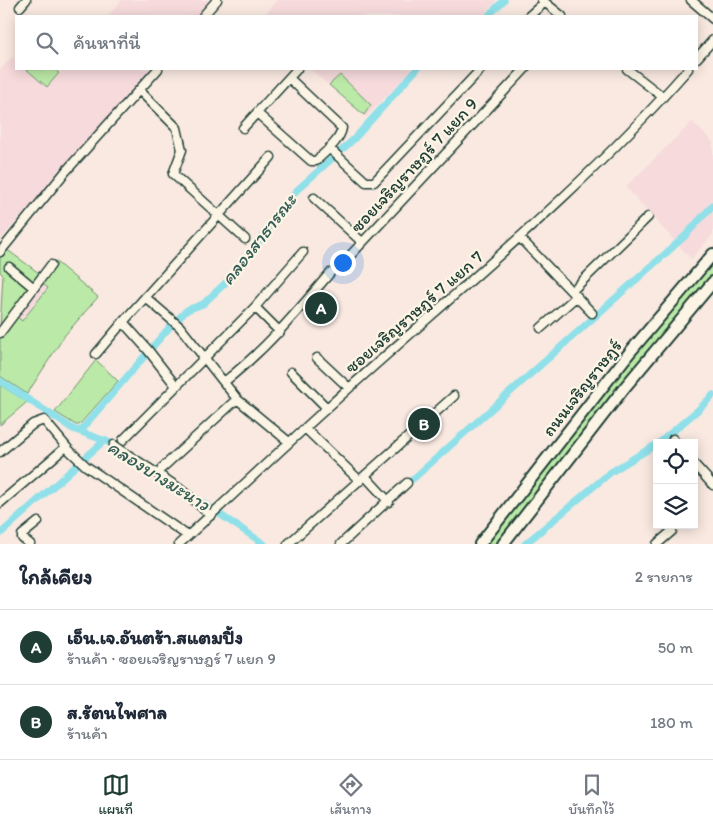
<!DOCTYPE html>
<html lang="th">
<meta charset="utf-8">
<style>
:root{--surface:#fff;--page:#f6f6f7;--text:#1f2937;--muted:#747a83;--line:#e0e1e3;--accent:#1f3d34}
body{margin:0;font-family:Itim,"Playpen Sans Thai",sans-serif;background:var(--page);color:var(--text)}
.controls{position:absolute;right:15px;bottom:15px;display:grid;overflow:hidden;border-radius:0px;box-shadow:0 2px 12px #0003}
.controls button{width:45px;height:45px;display:grid;place-items:center;padding:0;border:0;border-bottom:1px solid var(--line);background:var(--surface);color:var(--text);font:25px sans-serif}
.you{position:absolute;left:342px;top:262px;width:18px;height:18px;margin:-12px;border:4px solid #fff;border-radius:50%;background:#1a73e8;box-shadow:0 0 0 8px #1a73e833}
.badge{display:grid;place-items:center;width:32px;height:32px;border-radius:50%;background:var(--accent);color:#fff;font-size:16px;font-weight:700}
.pin{position:absolute;translate:-50% -50%;border:2px solid #fff;box-shadow:0 1px 5px #0006}
.list{margin:0;padding:0;list-style:none}
h2{display:flex;justify-content:space-between;align-items:center;height:65px;margin:0;padding:0 20px;font-size:21px}
h2 small{font-size:16px;font-weight:400;color:var(--muted)}
.list li{display:grid;grid-template-columns:32px 1fr auto;gap:15px;align-items:center;box-sizing:border-box;height:75px;padding:0 20px;border-top:1px solid var(--line)}
.list b{display:block;font-size:19px;white-space:nowrap}
.list p{margin:0;font-size:16px;white-space:nowrap;color:var(--muted)}
.list em{font-size:16px;font-style:normal;color:var(--muted)}
.icon{flex:none;width:28px;height:28px;fill:none;stroke:currentColor;stroke-width:2;stroke-linecap:round;stroke-linejoin:round}
.map{position:relative;flex:none;width:713px;height:544px;overflow:hidden}
.search{position:absolute;background:var(--surface);box-shadow:0 2px 12px #0003;left:15px;right:15px;top:15px;height:55px;display:flex;align-items:center;gap:12px;box-sizing:border-box;padding:0 18px;border-radius:0px;color:var(--muted);font-size:19px}
.sheet{height:215px;background:var(--surface)}
nav{display:flex;justify-content:space-around;align-items:center;box-sizing:border-box;height:70px;border-top:1px solid var(--line);background:var(--surface);font-size:14px;color:var(--muted)}
nav a{display:grid;justify-items:center;gap:2px}
nav .on{color:var(--accent)}
.map>svg:first-child{display:block}
.built{fill:#f6dadc}
.green{fill:#bbe9a7;stroke:#6d936e}
.lines{fill:none;stroke-linecap:round;stroke-linejoin:round}
.canal{stroke:#8fe0e9;stroke-width:7}
.minor-casing{stroke:#1f3d34;stroke-width:11}
.major-casing{stroke:#1f3d34;stroke-width:14}
.minor{stroke:#fcf5e5;stroke-width:8}
.major{stroke:#fcf5e5;stroke-width:10}
.labels{text-anchor:middle;stroke-width:4.5;stroke-linejoin:round;paint-order:stroke}
.street-label{font-size:18px;fill:#1f3d34;stroke:#fcf5e5}
.water-label{font-size:19px;font-style:italic;fill:#355e58;stroke:#fcf5e5}
</style>
<div class="map">
<svg width="713" height="544" viewBox="0 0 713 544">
<rect width="100%" height="100%" fill="#f9e9e1"/>
<filter id="ink" filterUnits="userSpaceOnUse"><feTurbulence type="fractalNoise" baseFrequency=".02" numOctaves="2"/><feDisplacementMap in="SourceGraphic" scale="10" xChannelSelector="R" yChannelSelector="G"/><feConvolveMatrix kernelMatrix="1 2 1 2 8 2 1 2 1" color-interpolation-filters="sRGB"/></filter>
<g filter="url(#ink)">
<!-- built -->
<path class="built" d="M122,0H213L199,16H108Z
M278,0H497L482,16H264Z
M12,57L16,60V69H26L47,87L63,69H152L0,240V70Z
M310,69H413L366,117Z
M692,122L713,142V234L691,259L626,187Z
M41,282L48,288L22,321L15,315Z"/>
<!-- green -->
<path class="green" d="M26,69H54L59,73L47,87Z
M340,75L371,105L364,115L329,85Z
M6,249L39,273L0,328L3,275L0,272V257Z
M713,260V273L631,371L496,544H484L583,416Z
M55,261L98,297L65,335L27,394L0,376V337L15,315L22,321L48,288L41,282Z
M96,360L118,381L79,425H76L55,412Z
M0,385L27,402L0,425Z"/>
<g class="lines">
<!-- canal -->
<path class="canal" d="M488,16L504,0
M0,381L73,429L119,446
M80,431L168,329L187,310L203,304L235,274L297,190L354,139L417,69
M659,443L698,410L713,395
M413,479L684,237L713,205
M194,497L264,544
M0,534L105,440
M525,544L611,472L657,444"/>
<defs>
<path id="minor" d="M542,0L562,16
M691,0L713,19
M20,7L26,0
M203,16L217,0
M529,16L545,2
M697,58L713,40
M627,69L663,97
M139,90L177,128L182,150L173,174L245,239
M257,113L311,161H316C325,152 340,141 342,128L289,78
M243,128L297,69
M329,148L366,182H374L481,69
M314,198L362,242
M520,238L592,313
M0,252L66,171L158,69
M346,260L525,69
M9,267L34,288
M572,291L648,217
M145,297L180,327L237,399L289,442
M255,307L280,332
M123,322L271,157
M541,328L577,296
M0,333L51,265
M96,354L123,322L148,350L176,386
M317,358L349,388
M291,372L327,408
M224,382C265,350 297,312 330,273
M305,428L360,481
M673,439L676,443
M123,440L255,307L303,252
M114,445C145,468 184,486 210,516
M0,452L33,424L44,420L69,450L86,466L188,536
M694,464L713,485
M162,468L237,399
M365,476L389,502
M0,503L66,447
M30,544L22,538V535L38,522
M179,544C229,499 277,453 327,408C449,297 579,194 688,69
M288,544L454,396
M341,544L407,483
M657,544L672,531"/>
<path id="major" d="M480,544L630,352L713,254
M503,544L625,387L713,282"/>
</defs>
<!-- minor casing -->
<use href="#minor" class="minor-casing"/>
<!-- major casing -->
<use href="#major" class="major-casing"/>
<!-- minor -->
<use href="#minor" class="minor"/>
<!-- major -->
<use href="#major" class="major"/>
</g>
</g>
<g class="labels">
<!-- street labels -->
<g class="street-label">
<text transform="translate(414 165) rotate(-47)" y="6">ซอยเจริญราษฎร์ 7 แยก 9</text>
<text transform="translate(414 312) rotate(-41)" y="6">ซอยเจริญราษฎร์ 7 แยก 7</text>
<text transform="translate(582 388) rotate(-52)" y="6">ถนนเจริญราษฎร์</text>
</g>
<!-- water labels -->
<g class="water-label">
<text transform="translate(258 239) rotate(-52)" y="7">คลองสาธารณะ</text>
<text transform="translate(159 475) rotate(32)" y="7">คลองบางมะนาว</text>
</g>
</g>
</svg>
<div class="controls">
<button><svg class="icon" aria-label="locate" viewBox="0 0 24 24"><circle cx="12" cy="12" r="6"/><path d="M12 2v4M12 18v4M2 12h4M18 12h4"/></svg></button>
<button><svg class="icon" aria-label="layers" viewBox="0 0 24 24"><path d="M12 4l9 5-9 5-9-5zM3 14l9 5 9-5"/></svg></button>
</div>
<div class="you"></div>
<div class="pin badge" style="left:321px;top:308px">A</div>
<div class="pin badge" style="left:424px;top:424px">B</div>
<div class="search"><svg class="icon" aria-label="search" viewBox="0 0 24 24"><circle cx="10" cy="10" r="6"/><path d="M15 15l6 6"/></svg>ค้นหาที่นี่</div>
</div>
<section class="sheet">
<h2>ใกล้เคียง<small>2 รายการ</small></h2>
<ul class="list">
<li><span class="badge">A</span><div><b>เอ็น.เจ.อันตร้า.สแตมปิ้ง</b><p>ร้านค้า · ซอยเจริญราษฎร์ 7 แยก 9</p></div><em>50 m</em></li>
<li><span class="badge">B</span><div><b>ส.รัตนไพศาล</b><p>ร้านค้า</p></div><em>180 m</em></li>
</ul>
</section>
<nav>
<a class="on"><svg class="icon" aria-label="map" viewBox="0 0 24 24"><path d="M3 6l6-2 6 2 6-2v14l-6 2-6-2-6 2zM9 4v14M15 6v14"/></svg>แผนที่</a>
<a><svg class="icon" aria-label="directions" viewBox="0 0 24 24"><path d="M12 3l9 9-9 9-9-9zM9 14v-3h6M13 9l2 2-2 2"/></svg>เส้นทาง</a>
<a><svg class="icon" aria-label="saved" viewBox="0 0 24 24"><path d="M7 4h10v16l-5-4-5 4z"/></svg>บันทึกไว้</a>
</nav>
